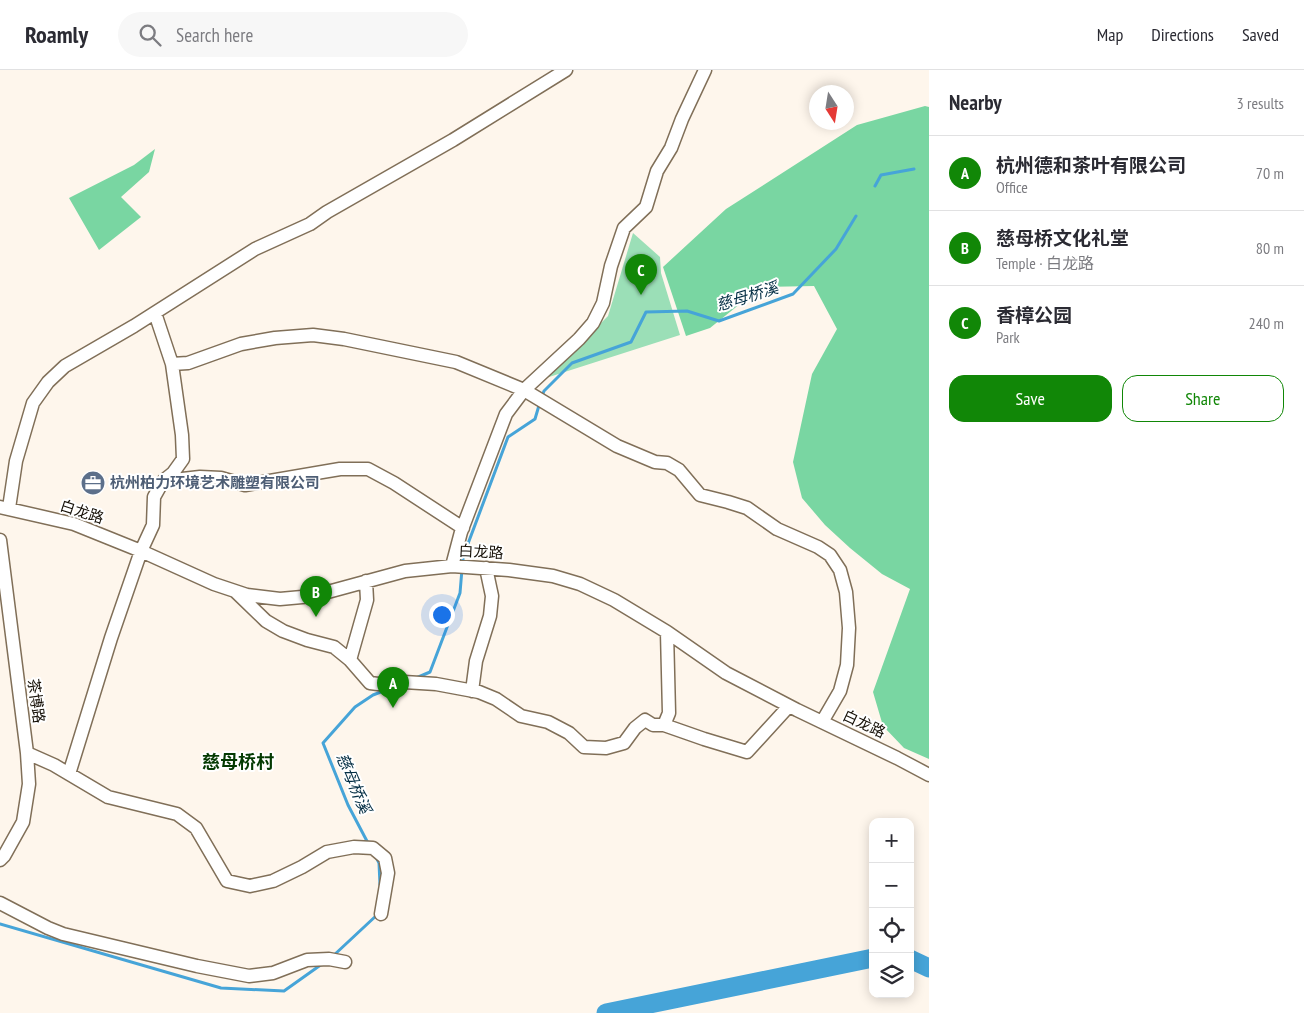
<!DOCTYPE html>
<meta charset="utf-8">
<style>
:root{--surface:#fff;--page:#f7f7f7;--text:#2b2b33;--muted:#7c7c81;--line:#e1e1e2;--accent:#118707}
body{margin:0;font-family:"PT Sans Narrow","Noto Sans SC",sans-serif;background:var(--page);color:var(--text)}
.controls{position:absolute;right:15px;bottom:15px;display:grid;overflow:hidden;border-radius:10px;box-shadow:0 2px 12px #0003}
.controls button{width:45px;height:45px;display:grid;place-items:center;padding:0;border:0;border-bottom:1px solid var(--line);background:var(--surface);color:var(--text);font:25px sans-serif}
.compass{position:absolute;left:809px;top:15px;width:45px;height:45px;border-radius:50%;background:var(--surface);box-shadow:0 2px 12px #0003;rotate:168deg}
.you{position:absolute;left:441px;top:544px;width:18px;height:18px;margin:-12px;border:4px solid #fff;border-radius:50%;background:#1a73e8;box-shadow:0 0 0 8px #1a73e833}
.badge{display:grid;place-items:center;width:32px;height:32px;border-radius:50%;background:var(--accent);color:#fff;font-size:16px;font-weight:700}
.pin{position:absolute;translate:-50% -41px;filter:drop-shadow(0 1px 2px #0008)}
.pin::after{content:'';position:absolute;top:26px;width:18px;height:15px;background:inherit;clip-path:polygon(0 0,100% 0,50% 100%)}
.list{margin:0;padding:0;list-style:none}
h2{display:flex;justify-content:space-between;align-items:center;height:65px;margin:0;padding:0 20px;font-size:21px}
h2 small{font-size:16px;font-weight:400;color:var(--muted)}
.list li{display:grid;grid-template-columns:32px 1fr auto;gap:15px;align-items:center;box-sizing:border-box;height:75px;padding:0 20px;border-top:1px solid var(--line)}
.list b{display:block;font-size:19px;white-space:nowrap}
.list p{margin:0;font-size:16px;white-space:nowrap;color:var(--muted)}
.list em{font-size:16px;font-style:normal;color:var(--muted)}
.actions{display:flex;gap:10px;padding:15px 20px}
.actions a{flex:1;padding:11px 0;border:1px solid var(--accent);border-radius:15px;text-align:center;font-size:18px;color:var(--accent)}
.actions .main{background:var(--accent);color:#fff}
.icon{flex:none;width:28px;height:28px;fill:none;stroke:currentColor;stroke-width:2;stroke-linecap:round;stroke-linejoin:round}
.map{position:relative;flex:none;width:929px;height:943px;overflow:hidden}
header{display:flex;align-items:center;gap:30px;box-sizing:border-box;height:70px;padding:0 25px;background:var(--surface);border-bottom:1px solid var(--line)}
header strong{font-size:24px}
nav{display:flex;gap:28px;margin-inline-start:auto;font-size:18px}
.search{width:350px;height:45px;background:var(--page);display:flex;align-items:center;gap:12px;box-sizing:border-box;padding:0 18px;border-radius:28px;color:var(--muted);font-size:19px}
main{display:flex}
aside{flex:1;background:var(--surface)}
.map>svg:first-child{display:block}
.green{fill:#9bdfb7}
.forest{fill:#79d6a2}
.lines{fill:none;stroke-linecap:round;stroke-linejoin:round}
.stream{stroke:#46a4d8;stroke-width:3}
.river{stroke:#46a4d8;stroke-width:19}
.minor-casing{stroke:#806f58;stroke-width:15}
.minor{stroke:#fff;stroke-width:12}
.labels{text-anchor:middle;stroke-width:4;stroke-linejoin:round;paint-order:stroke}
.service-label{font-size:15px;font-weight:bold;fill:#4e5e75;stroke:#fff;text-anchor:start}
.street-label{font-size:15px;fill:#161007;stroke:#fff}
.water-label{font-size:16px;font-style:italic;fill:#052f45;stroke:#fff}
.quarter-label{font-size:18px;font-weight:bold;fill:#043a02;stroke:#fff}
</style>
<header>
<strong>Roamly</strong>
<div class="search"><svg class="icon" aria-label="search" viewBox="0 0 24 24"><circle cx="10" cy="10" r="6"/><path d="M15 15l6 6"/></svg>Search here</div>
<nav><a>Map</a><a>Directions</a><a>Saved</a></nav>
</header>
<main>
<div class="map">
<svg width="929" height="943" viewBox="0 0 929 943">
<rect width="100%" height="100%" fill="#fef6ec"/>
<!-- green -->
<path class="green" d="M633,163L660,187L661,203L680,265L546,308L608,246Z"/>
<!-- forest -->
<path class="forest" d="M925,36L929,37V689L904,678L883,656L873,622L910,519L882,504L850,478L825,455L802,428L793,392L812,304L837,259L814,216L761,217L710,258L686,266L663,197L726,139L857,55Z
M155,79L149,102L121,127L141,147L99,180L69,128L134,95Z"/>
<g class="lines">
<!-- stream -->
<path class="stream" d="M875,116L881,105L914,99
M542,326L544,321L572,293L631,272L646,242L687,241L719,251L793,224L836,179L856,146
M463,493V487L508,367L535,349L540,332
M416,608L430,602L460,523L462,499
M369,775L348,735L323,673L355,637L373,625L391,618
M376,787L379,793L380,815
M0,854L221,918L284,921L322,894
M333,886L378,844"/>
<!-- river -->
<path class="river" d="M910,889L929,898
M606,943L873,888"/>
<defs>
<path id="minor" d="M172,294L188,293L241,274L275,268L313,265L344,269L456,292L524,320L617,376L655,392L667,393L679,400L700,425L728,432L747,438L777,459L818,477L830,485L840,500L846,522L849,558L847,595L840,621L822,652
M165,411L200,407L221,408L245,415L340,399H368L394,413L463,458
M0,437L74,454L141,481L214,514L247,525L280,529L313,526L405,501L452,496L509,500L553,506L580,514L614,530L667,562L726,603L797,640L897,688L929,705
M9,438L16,391L33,333L48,312L65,296L134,256L255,179L310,154L327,142L453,70L566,0
M0,470L27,683L29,714L23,752L4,786L0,790
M452,496L461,462L506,344L524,320L579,269L593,253L603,233L611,196L624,158L646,137L657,101L671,78L682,49L705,0
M236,522L266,551L283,561L307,570L334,577L350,590L370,613L378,614L404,612L436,614L479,622L496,629L521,646L548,652L569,663L584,677L606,678L624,673L635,658L645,650L653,655H664L669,643L667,562
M350,590L367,530L366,511
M472,621L476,591L490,546L492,526L486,498
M664,655L704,669L747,682L789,636
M27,683L54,695L108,727L177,744L196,758L227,811L250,816L273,811L302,797L327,782L354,777L373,778L385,788L388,803L381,844
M69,704L111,568L141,481L153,455L154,427L163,411L173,403L183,389L182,365L172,294L155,243
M0,833L48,858L63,864L197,896L249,906L273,903L307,890L329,889L345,892"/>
</defs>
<!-- minor casing -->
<use href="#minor" class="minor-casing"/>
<!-- minor -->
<use href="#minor" class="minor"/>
</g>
<!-- icons -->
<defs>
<symbol id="office-disc" viewBox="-11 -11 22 22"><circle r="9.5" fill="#5c6f8a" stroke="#fff"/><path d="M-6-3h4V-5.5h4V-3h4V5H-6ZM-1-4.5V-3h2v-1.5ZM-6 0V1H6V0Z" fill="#fff"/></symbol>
</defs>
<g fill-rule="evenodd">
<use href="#office-disc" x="79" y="399" width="28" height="28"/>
</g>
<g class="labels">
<!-- service labels -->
<g class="service-label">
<text x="110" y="418">杭州柏力环境艺术雕塑有限公司</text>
</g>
<!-- street labels -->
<g class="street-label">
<text transform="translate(82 442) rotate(18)" y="5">白龙路</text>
<text transform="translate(481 482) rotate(3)" y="5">白龙路</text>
<text transform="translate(36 631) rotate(82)" y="5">茶博路</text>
<text transform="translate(864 654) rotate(25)" y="5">白龙路</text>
</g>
<!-- water labels -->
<g class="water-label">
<text transform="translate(747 226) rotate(-17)" y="6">慈母桥溪</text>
<text transform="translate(354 713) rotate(67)" y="6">慈母桥溪</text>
</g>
<!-- quarter labels -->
<g class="quarter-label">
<text x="238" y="698">慈母桥村</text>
</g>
</g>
</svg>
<div class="controls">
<button>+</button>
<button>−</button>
<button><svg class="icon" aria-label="locate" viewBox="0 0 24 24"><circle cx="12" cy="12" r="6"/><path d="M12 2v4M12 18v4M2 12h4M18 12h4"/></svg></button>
<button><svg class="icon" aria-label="layers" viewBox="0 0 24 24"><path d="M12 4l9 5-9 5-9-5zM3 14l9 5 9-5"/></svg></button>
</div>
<svg class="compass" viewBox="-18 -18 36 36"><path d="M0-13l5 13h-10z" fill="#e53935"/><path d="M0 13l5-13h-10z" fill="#7c7c81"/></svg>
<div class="you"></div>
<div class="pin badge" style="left:393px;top:638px">A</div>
<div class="pin badge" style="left:316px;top:547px">B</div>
<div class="pin badge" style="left:641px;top:225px">C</div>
</div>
<aside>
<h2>Nearby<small>3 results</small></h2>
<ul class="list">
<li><span class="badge">A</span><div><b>杭州德和茶叶有限公司</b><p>Office</p></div><em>70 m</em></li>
<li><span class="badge">B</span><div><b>慈母桥文化礼堂</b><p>Temple · 白龙路</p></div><em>80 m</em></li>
<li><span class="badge">C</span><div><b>香樟公园</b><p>Park</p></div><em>240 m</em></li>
</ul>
<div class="actions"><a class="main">Save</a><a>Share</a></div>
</aside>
</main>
